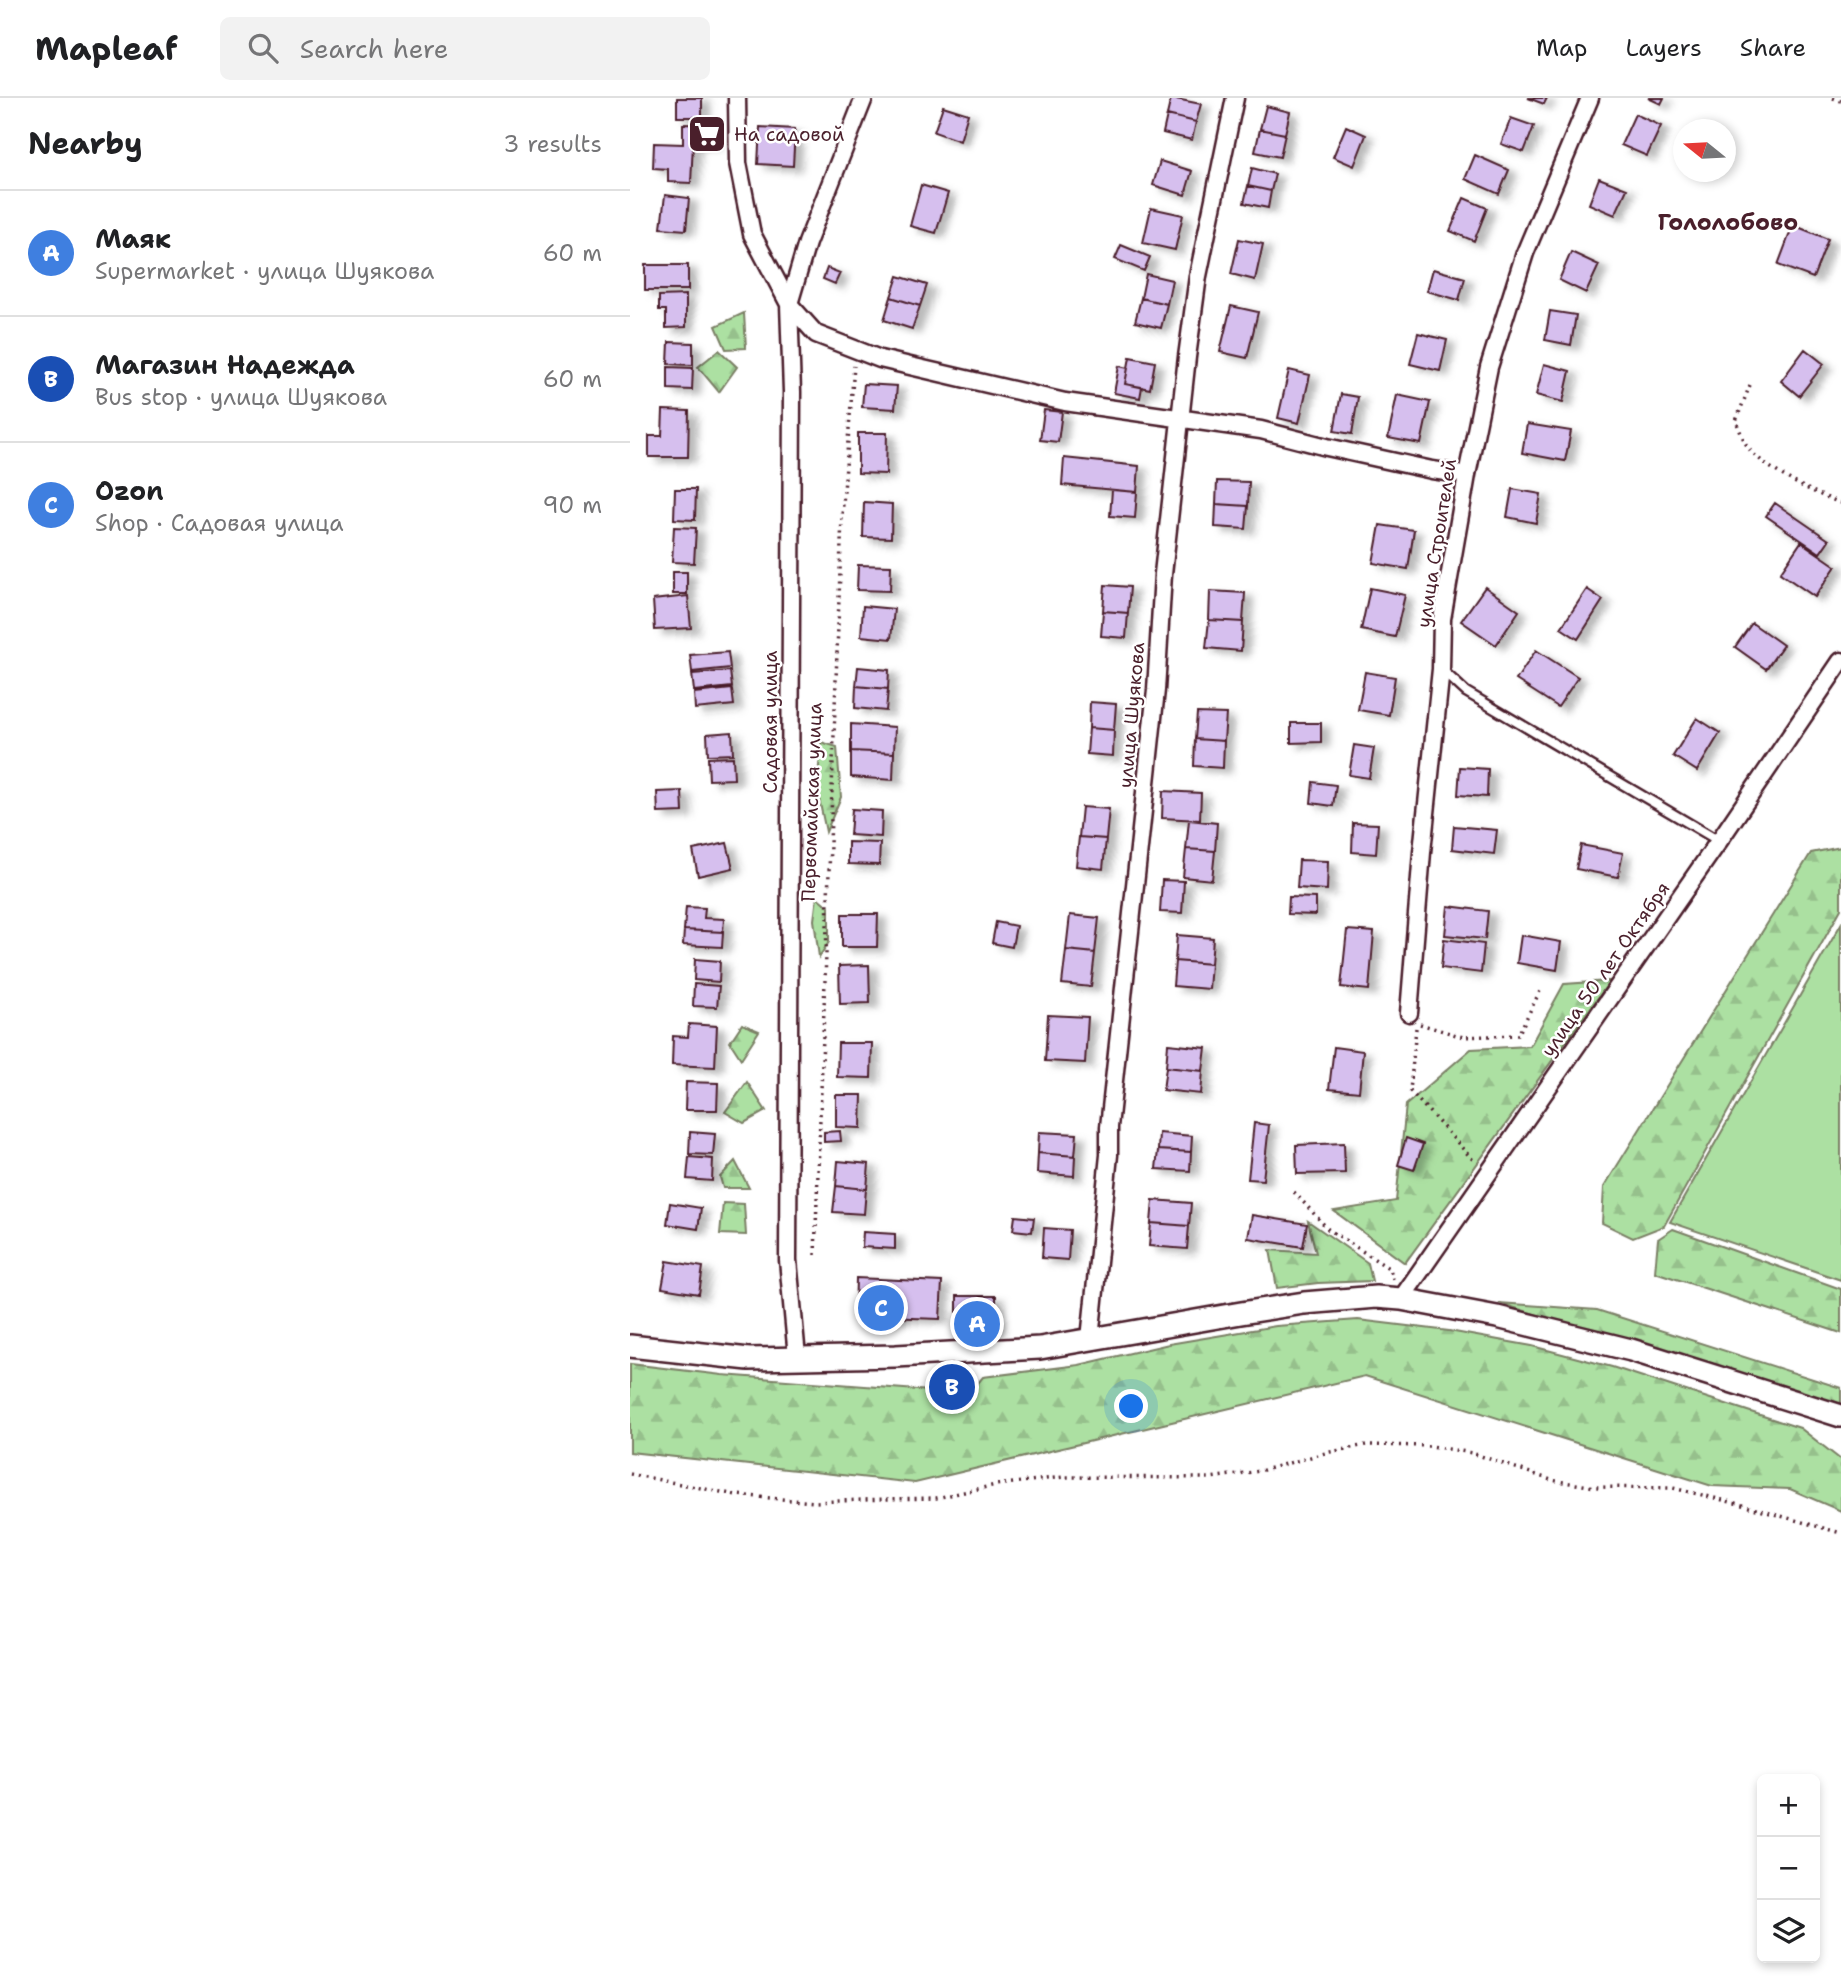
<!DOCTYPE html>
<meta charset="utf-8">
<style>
:root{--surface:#fff;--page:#f2f2f2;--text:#202124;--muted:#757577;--line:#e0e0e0;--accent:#4a1f2b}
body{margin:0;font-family:"Shantell Sans",sans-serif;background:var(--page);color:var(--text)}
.controls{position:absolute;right:21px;bottom:21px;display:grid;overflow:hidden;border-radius:10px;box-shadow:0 4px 10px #0003}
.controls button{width:63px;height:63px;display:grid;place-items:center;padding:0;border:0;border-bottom:2px solid var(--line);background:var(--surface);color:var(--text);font:35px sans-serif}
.compass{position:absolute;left:1043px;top:21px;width:63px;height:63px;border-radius:50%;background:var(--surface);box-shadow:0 4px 10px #0003;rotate:288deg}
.you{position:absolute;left:502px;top:1309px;width:24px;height:24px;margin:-18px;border:5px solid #fff;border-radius:50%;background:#1a73e8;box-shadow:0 0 0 10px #1a73e833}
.badge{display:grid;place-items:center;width:46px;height:46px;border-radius:50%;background:var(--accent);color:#fff;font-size:23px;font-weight:700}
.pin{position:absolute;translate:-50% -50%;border:4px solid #fff;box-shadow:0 2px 7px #0006}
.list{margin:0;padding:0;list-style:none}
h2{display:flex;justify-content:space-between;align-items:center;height:91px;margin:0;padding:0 28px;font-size:30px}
h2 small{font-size:23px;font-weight:400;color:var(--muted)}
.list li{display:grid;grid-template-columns:46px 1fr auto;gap:21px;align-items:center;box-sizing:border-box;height:126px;padding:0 28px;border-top:2px solid var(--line)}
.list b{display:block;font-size:26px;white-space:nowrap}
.list p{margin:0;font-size:23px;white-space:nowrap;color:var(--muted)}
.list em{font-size:23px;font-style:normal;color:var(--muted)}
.icon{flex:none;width:38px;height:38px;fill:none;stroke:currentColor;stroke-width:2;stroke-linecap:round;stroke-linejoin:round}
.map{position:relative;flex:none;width:1211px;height:1886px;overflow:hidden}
header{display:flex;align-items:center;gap:42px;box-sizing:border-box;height:98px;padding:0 35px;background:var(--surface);border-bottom:2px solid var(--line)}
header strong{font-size:33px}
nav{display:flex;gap:38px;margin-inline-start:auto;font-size:24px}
.search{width:490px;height:63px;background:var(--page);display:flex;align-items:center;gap:18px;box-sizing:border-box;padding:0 24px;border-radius:10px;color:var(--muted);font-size:26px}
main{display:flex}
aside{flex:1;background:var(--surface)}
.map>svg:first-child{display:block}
.forest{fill:url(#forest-firs);stroke:#7b8066;stroke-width:2}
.pitch{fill:#ace0a2;stroke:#7b8066;stroke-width:2}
.building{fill:#d6bfee;stroke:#4a1f2b;stroke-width:2;filter:url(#shadow)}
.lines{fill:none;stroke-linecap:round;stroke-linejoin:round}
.service-casing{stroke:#4a1f2b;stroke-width:13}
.minor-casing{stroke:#4a1f2b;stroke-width:21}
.tertiary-casing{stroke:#4a1f2b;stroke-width:26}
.path{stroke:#4a1f2b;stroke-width:3.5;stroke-dasharray:2 5;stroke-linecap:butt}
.service{stroke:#fff;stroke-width:8}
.minor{stroke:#fff;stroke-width:16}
.tertiary{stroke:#fff;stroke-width:21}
.labels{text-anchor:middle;stroke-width:5;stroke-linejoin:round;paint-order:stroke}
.poi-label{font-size:19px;fill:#4a1f2b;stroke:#fff;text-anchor:start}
.street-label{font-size:19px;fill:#4a1f2b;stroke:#fff}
.quarter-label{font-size:23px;font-weight:bold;fill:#4a1f2b;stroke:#fff}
</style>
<header>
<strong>Mapleaf</strong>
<div class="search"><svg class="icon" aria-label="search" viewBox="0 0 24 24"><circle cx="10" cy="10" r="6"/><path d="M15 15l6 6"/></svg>Search here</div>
<nav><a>Map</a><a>Layers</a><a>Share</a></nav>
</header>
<main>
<aside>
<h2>Nearby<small>3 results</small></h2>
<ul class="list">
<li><span class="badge" style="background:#3f7fe0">A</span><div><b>Маяк</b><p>Supermarket · улица Шуякова</p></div><em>60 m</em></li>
<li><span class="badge" style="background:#1a4fb4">B</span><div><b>Магазин Надежда</b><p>Bus stop · улица Шуякова</p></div><em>60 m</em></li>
<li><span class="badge" style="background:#3f7fe0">C</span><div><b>Ozon</b><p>Shop · Садовая улица</p></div><em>90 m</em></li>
</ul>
</aside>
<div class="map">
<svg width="1211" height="1886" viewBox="0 0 1211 1886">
<defs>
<pattern id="forest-firs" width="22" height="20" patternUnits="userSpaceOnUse" patternTransform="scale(1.75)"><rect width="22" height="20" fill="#ace0a2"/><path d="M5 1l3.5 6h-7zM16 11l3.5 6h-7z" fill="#96c08c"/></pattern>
<filter id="shadow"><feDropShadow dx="8" dy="4.5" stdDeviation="3.5" flood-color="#0004"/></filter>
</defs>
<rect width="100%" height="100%" fill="#fff"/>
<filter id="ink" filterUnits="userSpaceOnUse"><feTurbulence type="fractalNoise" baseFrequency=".0143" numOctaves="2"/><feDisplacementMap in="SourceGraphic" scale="14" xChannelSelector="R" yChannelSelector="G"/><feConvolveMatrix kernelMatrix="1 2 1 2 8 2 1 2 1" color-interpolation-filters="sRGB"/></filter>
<g filter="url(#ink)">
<!-- forest -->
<path class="forest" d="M114,215L116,250L96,251L86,228Z
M89,252L107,269L89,294L68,269Z
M191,644L207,649L211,699L196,734L187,691Z
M1211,749V811L1034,1128L1003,1140L972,1125L974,1089L1181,755Z
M187,799L199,809V844L189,859L184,822Z
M980,883L775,1165L704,1113L766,1103L776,1007L841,951L900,948L934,886Z
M112,926L129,933L111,961L100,944Z
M117,984L136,1013L114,1025L95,1014Z
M105,1063L119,1090H93L90,1079Z
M93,1105L114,1106L116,1137L90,1136Z
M678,1123L738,1165L742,1183L688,1185L647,1190L640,1152L686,1155Z
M1043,1131L1211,1191V1235L1025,1174L1028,1141Z
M869,1205L967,1212L1211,1290V1310Z
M728,1222L819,1233L902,1248L982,1269L1170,1330L1211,1362V1413L1160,1391L1082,1388L735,1278L285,1385L0,1354V1266L92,1277L300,1293L311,1298H337L353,1279L449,1267L539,1246L646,1228Z"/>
<!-- pitch -->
<path class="pitch" d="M1211,826V1182L1040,1124Z"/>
<!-- building -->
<path class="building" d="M47,0H72V19H47Z
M541,0L571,6L566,24L537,17Z
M898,0H917L914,6Z
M1018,0H1034L1031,6Z
M313,8L338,16L330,43L304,34Z
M636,8L660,14L655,36L630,31Z
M1005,16L1031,28L1017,58L991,47Z
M537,17L566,24L562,42L533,35Z
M881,20L904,28L894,54L871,46Z
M53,26L83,27V46H63L61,85L38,84V71L23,70L24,45L53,46Z
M716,28L736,37L724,68L703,59Z
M130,29L165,31L163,68L128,66Z
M630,31L655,36L650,59L625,54Z
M845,57L879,72L869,96L835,81Z
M530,63L562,73L555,97L523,87Z
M622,70L645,76L641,93L618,88Z
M969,80L997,91L985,117L959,106Z
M291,87L318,95L306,135L280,128Z
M618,88L641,93L638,110L614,105Z
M35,97L59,100L56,132L31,130Z
M834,100L857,110L844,143L820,133Z
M521,110L553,117L545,152L513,145Z
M1163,127L1198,141L1183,180L1148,167Z
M609,141L633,146L625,182L601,176Z
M491,147L520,159L514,173L485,161Z
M941,154L969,167L956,195L929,182Z
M15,167H58V192H15Z
M197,170L210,175L205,186L193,181Z
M803,171L835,180L829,202L797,193Z
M516,176L542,182L537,206L511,200Z
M268,178L297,187L290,208L261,199Z
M56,197V229L36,230V212H29V198Z
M261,199L290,208L282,231L254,222Z
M511,200L537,206L531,230L505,224Z
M601,208L628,214L617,260L590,254Z
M920,213L946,217L941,247L915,242Z
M788,235L817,242L810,273L780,266Z
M39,244L63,245V267L38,266Z
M1175,251L1194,266L1169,298L1151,283Z
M500,259L525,264L520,291L495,286Z
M914,266L940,273L933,304L906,297Z
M489,268L498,270L495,286L512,289L510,300L484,295Z
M38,269L63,270L62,292L38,291Z
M659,272L680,277L669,325L648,320Z
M234,286L267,288L265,311L232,309Z
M711,296L728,299L722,336L704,333Z
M767,297L800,304L791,346L758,340Z
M33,312L59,313L58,359H19V338H32Z
M414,312L432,314L428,344L410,342Z
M897,326L941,333L935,363L892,355Z
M228,335H257L256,376L228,375Z
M434,360L509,368L507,394L432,387Z
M587,383L619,384L618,408L586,406Z
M45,391H66L65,422L44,421Z
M882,391L911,396L906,425L877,419Z
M482,392L507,394L505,420L480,418Z
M234,404L262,406L261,440L233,439Z
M1145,405L1199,442L1190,455L1136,418Z
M586,406L618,408L616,431L585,429Z
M750,427L784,432L778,471L743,465Z
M44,429L66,430L64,465L42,464Z
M1171,444L1206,468L1185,499L1150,475Z
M228,467L261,468L260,493L227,492Z
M43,474H57V496H43Z
M475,487L500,489L498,515L473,513Z
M855,489L889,513L866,547L831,523Z
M740,490L775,497L765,539L731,532Z
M957,491L973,502L948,541L931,530Z
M580,493L615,495L613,524L579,522Z
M58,498L61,530L25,532L23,502Z
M233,508L264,511L261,541L231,538Z
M473,513L498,515L496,540L471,538Z
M579,522L613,524L611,553L576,550Z
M1122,525L1153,547L1136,571L1105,549Z
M906,552L948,579L928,609L886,582Z
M98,554L100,570L62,574L60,557Z
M228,569L259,572L258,591L226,588Z
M100,573L102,589L64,593L62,576Z
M735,574L765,579L759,617L728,612Z
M226,588L258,591L256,613L225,610Z
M102,591L104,607L65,611L64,595Z
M460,604L486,606L484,632L459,630Z
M567,615L596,616L594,643L565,641Z
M1067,620L1090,635L1067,673L1043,658Z
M661,625H691V644L661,645Z
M221,626L265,629L264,655L221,653Z
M459,630L484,632L483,658L457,656Z
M102,634L103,656L78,657L77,636Z
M565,641L594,643L593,670L564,668Z
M724,647L744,650L739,680L719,677Z
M221,653L264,655L263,682L221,679Z
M103,659L104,681L79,682L78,660Z
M830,669L858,671L857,699L828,697Z
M683,684L706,687L703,708L681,705Z
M52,693L53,714L28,715L27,694Z
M533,693L571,695L570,722L532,720Z
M452,709L479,711L476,741L449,739Z
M222,711L252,713L251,739L220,737Z
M559,722L587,725L585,753L556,751Z
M723,725L748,726L746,756L722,754Z
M824,728L867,732L864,756L822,751Z
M449,739L476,741L473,771L446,768Z
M218,744L250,745L249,767L218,766Z
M97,745L103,770L68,778L63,752Z
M951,747L993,755L988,779L946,771Z
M556,751L585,753L582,782L553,779Z
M669,762L698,763L697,792L667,790Z
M532,782L554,783L552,815L530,814Z
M659,799L686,800V817L658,816Z
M818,808L858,813L855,841L815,837Z
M56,809L75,810L74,820L94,821L93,834L54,832Z
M212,816H248L247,849H212Z
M440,817L469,820L465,855L436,852Z
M366,824L386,828L382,849L362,845Z
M54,832L93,834L92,849L53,847Z
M717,832L744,834L739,892L711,889Z
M547,837L583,840L581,866L545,863Z
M891,837L931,844L927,872L887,865Z
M814,841L854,846L851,875L811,870Z
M436,852L465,855L461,889L432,886Z
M65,861L90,863L89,884L64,882Z
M545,863L581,866L579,891L543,888Z
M239,867L240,905L210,906L209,868Z
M64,886L89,888L87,909L63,908Z
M418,917L458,919L455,965L415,963Z
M59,926L87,928L85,969L42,967L43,938L58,939Z
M208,945H242L241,980L207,979Z
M538,946L576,950L573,973L536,969Z
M704,949L733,953L729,994L699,991Z
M536,969L573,973L571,996L533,992Z
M56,984L88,985L87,1012H55Z
M206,997H232L231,1030L206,1029Z
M624,1025L639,1027L633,1082L618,1081Z
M210,1033L211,1043L194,1044V1034Z
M60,1034L85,1036L83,1057L59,1056Z
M409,1034L447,1036L445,1058L408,1055Z
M529,1035L562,1038L561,1054L528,1052Z
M776,1040L793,1046L784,1072L768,1067Z
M714,1045L715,1075L667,1076L666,1047Z
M528,1052L561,1054L560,1073L526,1071Z
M408,1055L445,1058L444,1078L407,1075Z
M59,1059L83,1061L82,1083L57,1081Z
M208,1063L239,1066L237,1091L206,1088Z
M206,1088L236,1091L234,1116L203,1114Z
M523,1102L561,1105L559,1128L521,1125Z
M40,1105L71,1110L68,1131L37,1126Z
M622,1117L677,1126L673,1149L618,1140Z
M385,1118L404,1120L402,1134L383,1132Z
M521,1125L559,1128L557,1151L519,1148Z
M414,1130L440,1132L438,1162L412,1160Z
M233,1134L265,1136V1151L232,1149Z
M37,1163L73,1169L69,1196L32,1190Z
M226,1180L312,1184L310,1221L225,1218Z
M327,1198H366V1231L327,1232Z"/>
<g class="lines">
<defs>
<path id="service" d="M811,571L836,594L1089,743"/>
<path id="minor" d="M107,0L108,65L122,136L159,206L162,294L158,1162L167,1259
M234,0L177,145L159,206L186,236L250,261L435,304L631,332L697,349L802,372L837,377
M779,915L792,754L811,571L812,521L837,377L859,269L895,155L960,0
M771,1201L1089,743L1211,563
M460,1241L479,1057V1029L526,592L533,476L557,259L568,178L605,0"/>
<path id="tertiary" d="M0,1248L119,1261L266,1258L410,1250L611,1215L674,1205L746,1199L771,1201L867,1219L1001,1252L1211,1318"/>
</defs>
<!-- service casing -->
<use href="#service" class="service-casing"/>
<!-- minor casing -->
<use href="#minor" class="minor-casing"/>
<!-- tertiary casing -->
<use href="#tertiary" class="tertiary-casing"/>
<!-- path -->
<path class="path" d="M1203,0L1211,3
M1120,287L1106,323C1110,332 1114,345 1120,352C1141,375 1183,395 1211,405
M790,926L833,939L888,937L912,889
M786,930L780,993L845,1064
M664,1094L698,1131L760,1171L763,1181
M185,1157L212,418L224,268
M0,1376L106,1397L184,1404L257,1401L306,1400L366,1387L433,1379L580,1380L630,1373L695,1355L736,1347L801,1348L842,1355L921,1382L965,1389L1043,1390L1105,1405L1211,1435"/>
<!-- service -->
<use href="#service" class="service"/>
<!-- minor -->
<use href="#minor" class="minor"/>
<!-- tertiary -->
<use href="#tertiary" class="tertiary"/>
</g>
</g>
<!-- icons -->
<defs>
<symbol id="supermarket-square" viewBox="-11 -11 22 22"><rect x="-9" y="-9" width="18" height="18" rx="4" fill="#4a1f2b" stroke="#fff"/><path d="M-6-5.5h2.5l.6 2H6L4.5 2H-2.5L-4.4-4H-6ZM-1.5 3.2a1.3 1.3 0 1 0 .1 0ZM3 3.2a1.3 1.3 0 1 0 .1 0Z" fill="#fff"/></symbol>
</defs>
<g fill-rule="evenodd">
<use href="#supermarket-square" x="55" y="14" width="44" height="44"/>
</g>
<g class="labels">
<!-- poi labels -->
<g class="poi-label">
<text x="104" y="43">На садовой</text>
</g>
<!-- street labels -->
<g class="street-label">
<text transform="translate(806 445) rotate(-81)" y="7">улица Строителей</text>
<text transform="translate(501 617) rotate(-85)" y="7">улица Шуякова</text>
<text transform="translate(140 624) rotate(-90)" y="7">Садовая улица</text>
<text transform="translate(181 704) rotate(-88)" y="7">Первомайская улица</text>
<text transform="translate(975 871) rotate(-55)" y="7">улица 50 лет Октября</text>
</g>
<!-- quarter labels -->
<g class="quarter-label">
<text x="1098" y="132">Гололобово</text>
</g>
</g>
</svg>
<div class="controls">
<button>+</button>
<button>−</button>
<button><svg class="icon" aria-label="layers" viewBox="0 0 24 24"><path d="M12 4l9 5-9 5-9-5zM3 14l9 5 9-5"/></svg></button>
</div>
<svg class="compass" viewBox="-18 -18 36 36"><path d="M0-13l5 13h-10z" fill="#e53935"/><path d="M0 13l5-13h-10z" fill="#757577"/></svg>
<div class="you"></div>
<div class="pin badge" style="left:347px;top:1226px;background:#3f7fe0">A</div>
<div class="pin badge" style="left:322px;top:1289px;background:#1a4fb4">B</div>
<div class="pin badge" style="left:251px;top:1210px;background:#3f7fe0">C</div>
</div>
</main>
